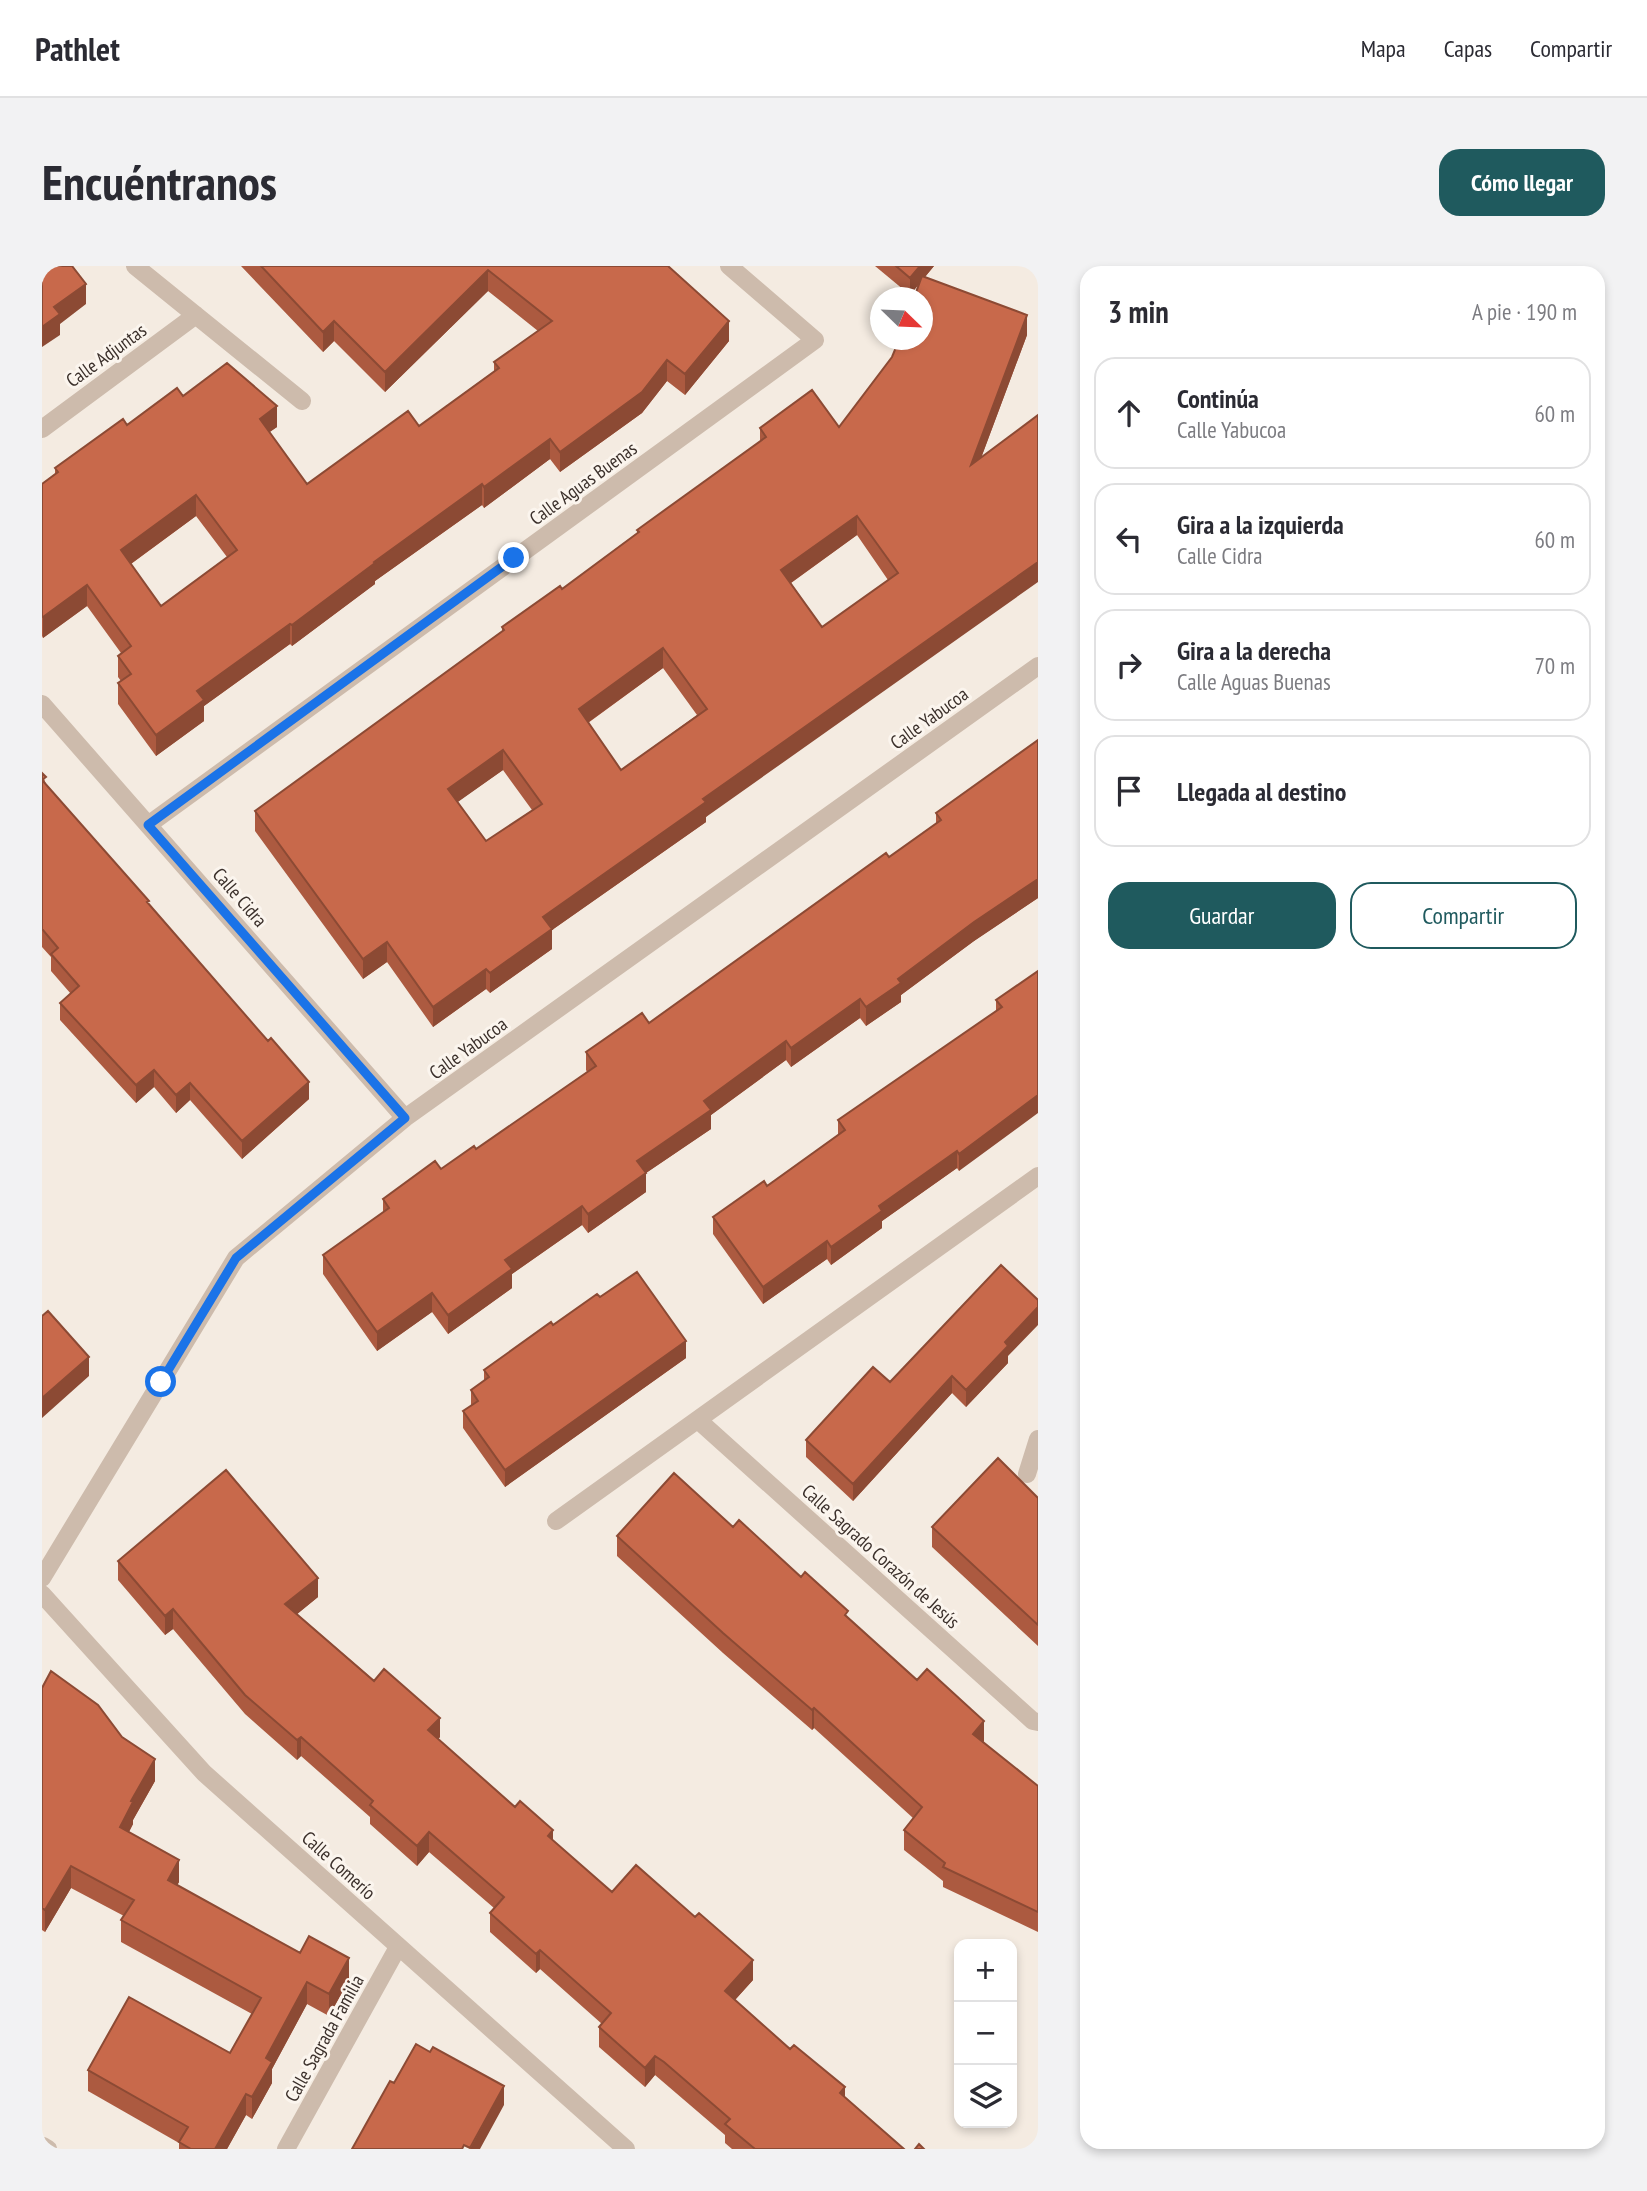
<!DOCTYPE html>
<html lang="es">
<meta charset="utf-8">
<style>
:root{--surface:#fff;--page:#f2f2f3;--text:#2b2b33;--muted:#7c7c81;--line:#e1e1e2;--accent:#1f5a5e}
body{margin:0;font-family:"PT Sans Narrow",sans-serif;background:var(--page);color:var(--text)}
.controls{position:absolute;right:21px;bottom:21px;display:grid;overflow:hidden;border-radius:14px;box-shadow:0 4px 10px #0003}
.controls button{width:63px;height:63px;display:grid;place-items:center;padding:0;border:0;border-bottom:2px solid var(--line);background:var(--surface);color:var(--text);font:35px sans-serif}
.compass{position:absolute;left:828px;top:21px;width:63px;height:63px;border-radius:50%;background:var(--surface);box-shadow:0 4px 10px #0003;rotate:113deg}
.stop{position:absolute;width:21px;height:21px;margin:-16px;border:5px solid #1a73e8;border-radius:50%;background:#fff}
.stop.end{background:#1a73e8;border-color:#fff;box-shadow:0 2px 7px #0008}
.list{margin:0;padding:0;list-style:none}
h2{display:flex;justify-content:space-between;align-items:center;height:91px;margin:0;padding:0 28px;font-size:30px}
h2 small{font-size:23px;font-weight:400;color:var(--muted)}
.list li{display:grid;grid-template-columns:46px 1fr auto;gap:21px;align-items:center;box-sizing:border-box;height:112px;margin:0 14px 14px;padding:0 14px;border:2px solid var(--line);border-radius:21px}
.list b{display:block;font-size:26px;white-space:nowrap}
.list p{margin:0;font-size:23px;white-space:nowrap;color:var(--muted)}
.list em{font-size:23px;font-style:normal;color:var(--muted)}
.actions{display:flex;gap:14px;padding:21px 28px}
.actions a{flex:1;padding:16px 0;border:2px solid var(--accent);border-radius:21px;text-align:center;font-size:24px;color:var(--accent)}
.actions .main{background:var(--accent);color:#fff}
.icon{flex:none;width:38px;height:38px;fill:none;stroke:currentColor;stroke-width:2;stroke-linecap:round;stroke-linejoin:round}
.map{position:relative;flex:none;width:996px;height:1883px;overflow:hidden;border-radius:21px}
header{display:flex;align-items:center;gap:42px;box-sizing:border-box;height:98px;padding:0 35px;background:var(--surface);border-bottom:2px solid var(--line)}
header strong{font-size:33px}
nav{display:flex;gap:38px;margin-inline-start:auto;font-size:24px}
.intro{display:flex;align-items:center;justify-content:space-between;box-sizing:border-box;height:168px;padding:0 42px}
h1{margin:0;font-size:49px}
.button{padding:18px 32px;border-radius:21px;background:var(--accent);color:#fff;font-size:24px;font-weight:700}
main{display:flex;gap:42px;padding:0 42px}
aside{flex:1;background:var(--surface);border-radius:21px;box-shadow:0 4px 10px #0003}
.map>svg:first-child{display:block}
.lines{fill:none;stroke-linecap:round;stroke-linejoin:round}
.street{stroke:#cdbbac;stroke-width:18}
.wall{fill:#ac5a40;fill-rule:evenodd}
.shaded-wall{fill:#8c4a34}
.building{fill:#c8694b;stroke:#8c4a34;stroke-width:2;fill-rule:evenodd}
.route{stroke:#1a73e8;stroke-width:9}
.labels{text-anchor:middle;stroke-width:6;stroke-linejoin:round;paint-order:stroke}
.street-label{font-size:19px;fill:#3b302b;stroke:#fbf5ee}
</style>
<header>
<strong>Pathlet</strong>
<nav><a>Mapa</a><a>Capas</a><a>Compartir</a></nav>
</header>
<div class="intro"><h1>Encuéntranos</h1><a class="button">Cómo llegar</a></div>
<main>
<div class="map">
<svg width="996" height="1883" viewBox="0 0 996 1883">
<rect width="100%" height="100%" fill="#f4ebe1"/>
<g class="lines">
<!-- street -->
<path class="street" d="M93,0L260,135
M0,163L154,49
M0,438L363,852
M106,559L773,74L687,0
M656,1154L991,1455L996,1456
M985,1208L996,1173
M514,1255L996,910
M0,1312L194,992L363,852L996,400
M0,1328L162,1507L584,1883
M1,1880L6,1883
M244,1883L356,1681"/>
</g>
<!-- wall -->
<path class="wall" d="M199,0H626L687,75L643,129L625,115L600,147L518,206L508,193L442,242L440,239L333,315V318L250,380L248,378L162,440V455L114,490L76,438V417L79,415L76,411V390L79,387L45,340L1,372L0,370V218L13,208V202L85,159L141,130L235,161L227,166L265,218L377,160L452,105V96L496,65L446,25L343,126L292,75L281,86ZM154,250L185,291L119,340L89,298Z
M833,0H892L883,11L985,69L939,192L996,149L664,551V556L510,664V683L448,727L444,723L391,761L345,696L321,713L213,565V545L460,365V361L520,323L595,267V264L718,175V162L797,161L850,91L876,19L868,29ZM815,269L846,314L780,361L749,317ZM621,402L655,449L579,504L546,457ZM461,504L490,544L444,575L415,536Z
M996,474V632L932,675L859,729V736L824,760L818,752L749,801L744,794L669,849V863L604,907V926L546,967L540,959L470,1008V1022L406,1068L390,1046L335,1085L281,1008V989L341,946V933L399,903L434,883L545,806L544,804V786L607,757L894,558V547Z
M0,507L4,518L107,639L267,833L200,893L148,834L134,847L112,821L94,837L18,754V737L29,728L9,705V691L0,681Z
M996,705L917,905L915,902L840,955V962L789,999L785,993L721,1038L671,968V951L725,920L796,869V854L954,745V734Z
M558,1031L644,1092L463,1221L421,1162V1145L429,1140V1124L442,1115V1104L511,1059Z
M966,1090V1097L924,1141L910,1127L811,1235L764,1191V1174L848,1116Z
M996,1232V1380L890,1281V1261Z
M691,1261L759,1311L942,1475L941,1476L996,1520V1666L901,1621V1615L862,1584V1564L871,1552L772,1462L770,1464L681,1387L575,1290V1270Z
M76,1295L276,1331L255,1348L398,1471L396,1473L570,1626L711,1714L693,1734L862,1883H690L683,1877V1869L613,1809L603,1821L557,1781V1761L560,1758L498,1703L494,1707L448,1666V1647L452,1642L387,1586L375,1600L328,1558V1551L259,1490L255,1494L203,1448L131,1363L123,1369L76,1314Z
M0,1422L113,1515L91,1554V1558L87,1566L137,1616L135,1619L258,1687L307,1714L287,1750L265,1738L230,1803V1817L210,1853L204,1849L185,1883H137V1877L46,1825V1804L188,1787L210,1748L79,1676V1654L82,1650L29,1622L3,1666L0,1664Z"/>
<!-- shaded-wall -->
<path class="shaded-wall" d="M878,0H892L868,29V12Z
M446,4V25L343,126V106Z
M44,18V38L18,58V69L0,81V61L12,41Z
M985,49V69L929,219V199Z
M292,55V75L281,86V66Z
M687,55V75L643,129V108Z
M625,94V115L600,147L518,206V186Z
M235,140V161L218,173V153Z
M508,173V193L442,242V221Z
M440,218V239L333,315V318L250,380V359L332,296Z
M154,229V250L79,305V284Z
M815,250V269L739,324V304Z
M996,296V316L664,551V556L510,664V683L448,727V707L501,651L661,533Z
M45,319V340L1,372V351Z
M248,358V378L162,440V455L114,490V469L155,425Z
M621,382V402L537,463V443Z
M461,484V504L406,543V523Z
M996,613V632L932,675L859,729V736L824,760V741L856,713L932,656Z
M345,676V696L321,713V693Z
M444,703V723L391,761V741Z
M818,733V752L749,801V782Z
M744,775V794L669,849V863L604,907V926L546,967V948L595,895L662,835Z
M112,804V821L94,837V819Z
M267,816V833L200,893V875Z
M148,817V834L134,847V829Z
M996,829V847L917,905V888Z
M915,885V902L840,955V962L789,999V981L837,940Z
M540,940V959L470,1008V1022L406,1068V1049L463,994Z
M785,975V993L721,1038V1021Z
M390,1027V1046L335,1085V1066Z
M996,1041V1059L966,1090V1097L924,1141V1124L963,1076Z
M644,1075V1092L463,1221V1204Z
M47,1091V1110L0,1152V1132Z
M910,1110V1127L811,1235V1218Z
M276,1312V1331L243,1358V1338Z
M131,1343V1363L123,1369V1350Z
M772,1442V1462L770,1464V1444Z
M398,1452V1471L386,1484V1464Z
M942,1455V1475L931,1488V1468Z
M259,1471V1490L255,1494V1474Z
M113,1493V1515L91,1554V1558L78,1583V1561L89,1535Z
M511,1564V1583L506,1570Z
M387,1566V1586L375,1600V1580Z
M137,1594V1616L126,1636V1614Z
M29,1600V1622L3,1666V1644Z
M498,1684V1703L494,1707V1688Z
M307,1692V1714L287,1750V1728Z
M711,1694V1714L683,1745V1725Z
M265,1716V1738L230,1803V1817L210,1853V1831L224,1792Z
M613,1790V1809L603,1821V1802Z
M462,1820V1839L438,1883H428Z
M803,1821V1841L798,1827Z
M204,1828V1849L185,1883H173Z"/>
<!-- building -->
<path class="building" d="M0,0H30L44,18L12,41L18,48L0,61Z
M219,0H626L687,55L643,108L625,94L600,126L518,186L508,173L442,221L440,218L332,296L333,297L250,359L248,358L155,425L162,434L114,469L76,417L89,408L76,390L89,380L45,319L1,351L0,350V218L16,206L13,202L81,153L85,159L135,122L141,130L185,97L235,140L218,153L265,218L366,145L377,160L457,102L452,96L510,55L446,4L343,106L292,55L281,66ZM154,229L195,284L119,340L79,284Z
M854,0H878L868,12Z
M880,10L985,49L929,199L996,149V296L661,533L664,536L501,651L510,663L448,707L444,703L391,741L345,676L321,693L213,545L462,364L460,361L518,320L520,323L597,266L595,264L724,171L718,162L770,124L797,161L850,91L857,74H880V32H872ZM815,250L856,307L780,361L739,304ZM621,382L665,443L579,504L537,443ZM461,484L500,538L444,575L406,523Z
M996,474V613L932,656L856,713L859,717L824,741L818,733L749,782L744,775L662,835L669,844L595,895L604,907L546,948L540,940L463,994L470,1003L406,1049L390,1027L335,1066L281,989L347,942L341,933L393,895L399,903L432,880L434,883L554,800L544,786L600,747L607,757L844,587L847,591L899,554L894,547Z
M0,507L4,511L0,514L107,635L105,636L226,775L229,772L267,816L200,875L148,817L134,829L112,804L94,819L18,737L37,720L9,688L16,682L0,663Z
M996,705V829L917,888L915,885L837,940L840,945L789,981L785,975L721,1021L671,951L722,915L725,920L803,864L796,854L960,741L954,734Z
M959,999L996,1034V1041L963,1076L966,1080L924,1124L910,1110L811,1218L764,1174L831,1101L848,1116Z
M595,1006L644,1075L463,1204L421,1145L436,1135L429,1124L447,1111L442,1104L509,1056L511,1059L555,1028L558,1031Z
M6,1045L47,1091L0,1132V1050Z
M956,1192L996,1232V1359L890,1261Z
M184,1204L276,1312L243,1338L332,1415L342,1403L398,1452L386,1464L473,1541L478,1535L511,1564L506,1570L570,1626L594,1599L653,1651L657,1647L711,1694L683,1725L748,1783L752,1779L803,1821L798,1827L862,1883H713L683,1858L688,1853L622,1796L613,1790L603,1802L557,1761L569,1747L498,1684L494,1688L448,1647L462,1631L387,1566L375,1580L328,1539L331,1535L259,1471L255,1474L203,1429L131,1343L123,1350L76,1295Z
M632,1207L691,1261L697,1254L759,1311L763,1306L806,1345L803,1349L875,1414L885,1403L942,1455L931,1468L996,1520V1646L901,1601L903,1597L862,1564L880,1541L772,1442L770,1444L681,1367L575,1270Z
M9,1405L56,1439L80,1471L113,1493L89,1535L91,1536L78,1561L137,1594L126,1614L258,1687L267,1670L307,1692L287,1728L265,1716L224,1792L230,1796L210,1831L204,1828L173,1883H149L137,1876L146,1861L46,1804L87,1731L188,1787L219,1732L79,1654L92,1634L29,1600L3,1644L0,1642V1422Z
M374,1778L388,1786L391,1781L462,1820L428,1882L422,1879L420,1883H310L348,1815L352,1817Z
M877,1878L882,1883H873Z"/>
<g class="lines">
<!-- route -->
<path class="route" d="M119,1116L194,992L363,852L106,559L472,292"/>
</g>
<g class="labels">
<!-- street labels -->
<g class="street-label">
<text transform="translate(64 89) rotate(-36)" y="7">Calle Adjuntas</text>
<text transform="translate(541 217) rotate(-36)" y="7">Calle Aguas Buenas</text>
<text transform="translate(887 452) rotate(-36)" y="7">Calle Yabucoa</text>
<text transform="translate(198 631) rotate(49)" y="7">Calle Cidra</text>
<text transform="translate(426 782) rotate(-36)" y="7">Calle Yabucoa</text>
<text transform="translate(839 1290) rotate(42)" y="7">Calle Sagrado Corazón de Jesús</text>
<text transform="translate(297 1599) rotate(42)" y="7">Calle Comerío</text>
<text transform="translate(282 1772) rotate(-61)" y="7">Calle Sagrada Familia</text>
</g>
</g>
</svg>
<div class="controls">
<button>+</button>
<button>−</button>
<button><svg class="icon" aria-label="layers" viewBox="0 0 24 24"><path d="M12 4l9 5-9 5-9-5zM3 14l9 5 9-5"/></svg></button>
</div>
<svg class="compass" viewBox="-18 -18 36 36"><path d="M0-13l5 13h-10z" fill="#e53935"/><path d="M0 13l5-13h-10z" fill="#7c7c81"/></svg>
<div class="stop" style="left:119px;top:1116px"></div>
<div class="stop end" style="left:472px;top:292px"></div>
</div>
<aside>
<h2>3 min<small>A pie · 190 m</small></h2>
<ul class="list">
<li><svg class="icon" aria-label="ahead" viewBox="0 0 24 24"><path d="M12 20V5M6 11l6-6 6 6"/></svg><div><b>Continúa</b><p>Calle Yabucoa</p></div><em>60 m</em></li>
<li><svg class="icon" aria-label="left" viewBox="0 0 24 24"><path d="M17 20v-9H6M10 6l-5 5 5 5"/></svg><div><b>Gira a la izquierda</b><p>Calle Cidra</p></div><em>60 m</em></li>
<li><svg class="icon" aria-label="right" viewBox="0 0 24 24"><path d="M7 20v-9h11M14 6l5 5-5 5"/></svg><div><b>Gira a la derecha</b><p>Calle Aguas Buenas</p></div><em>70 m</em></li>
<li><svg class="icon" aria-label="arrive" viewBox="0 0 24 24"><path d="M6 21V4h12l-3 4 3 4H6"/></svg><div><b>Llegada al destino</b></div></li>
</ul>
<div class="actions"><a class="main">Guardar</a><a>Compartir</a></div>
</aside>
</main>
